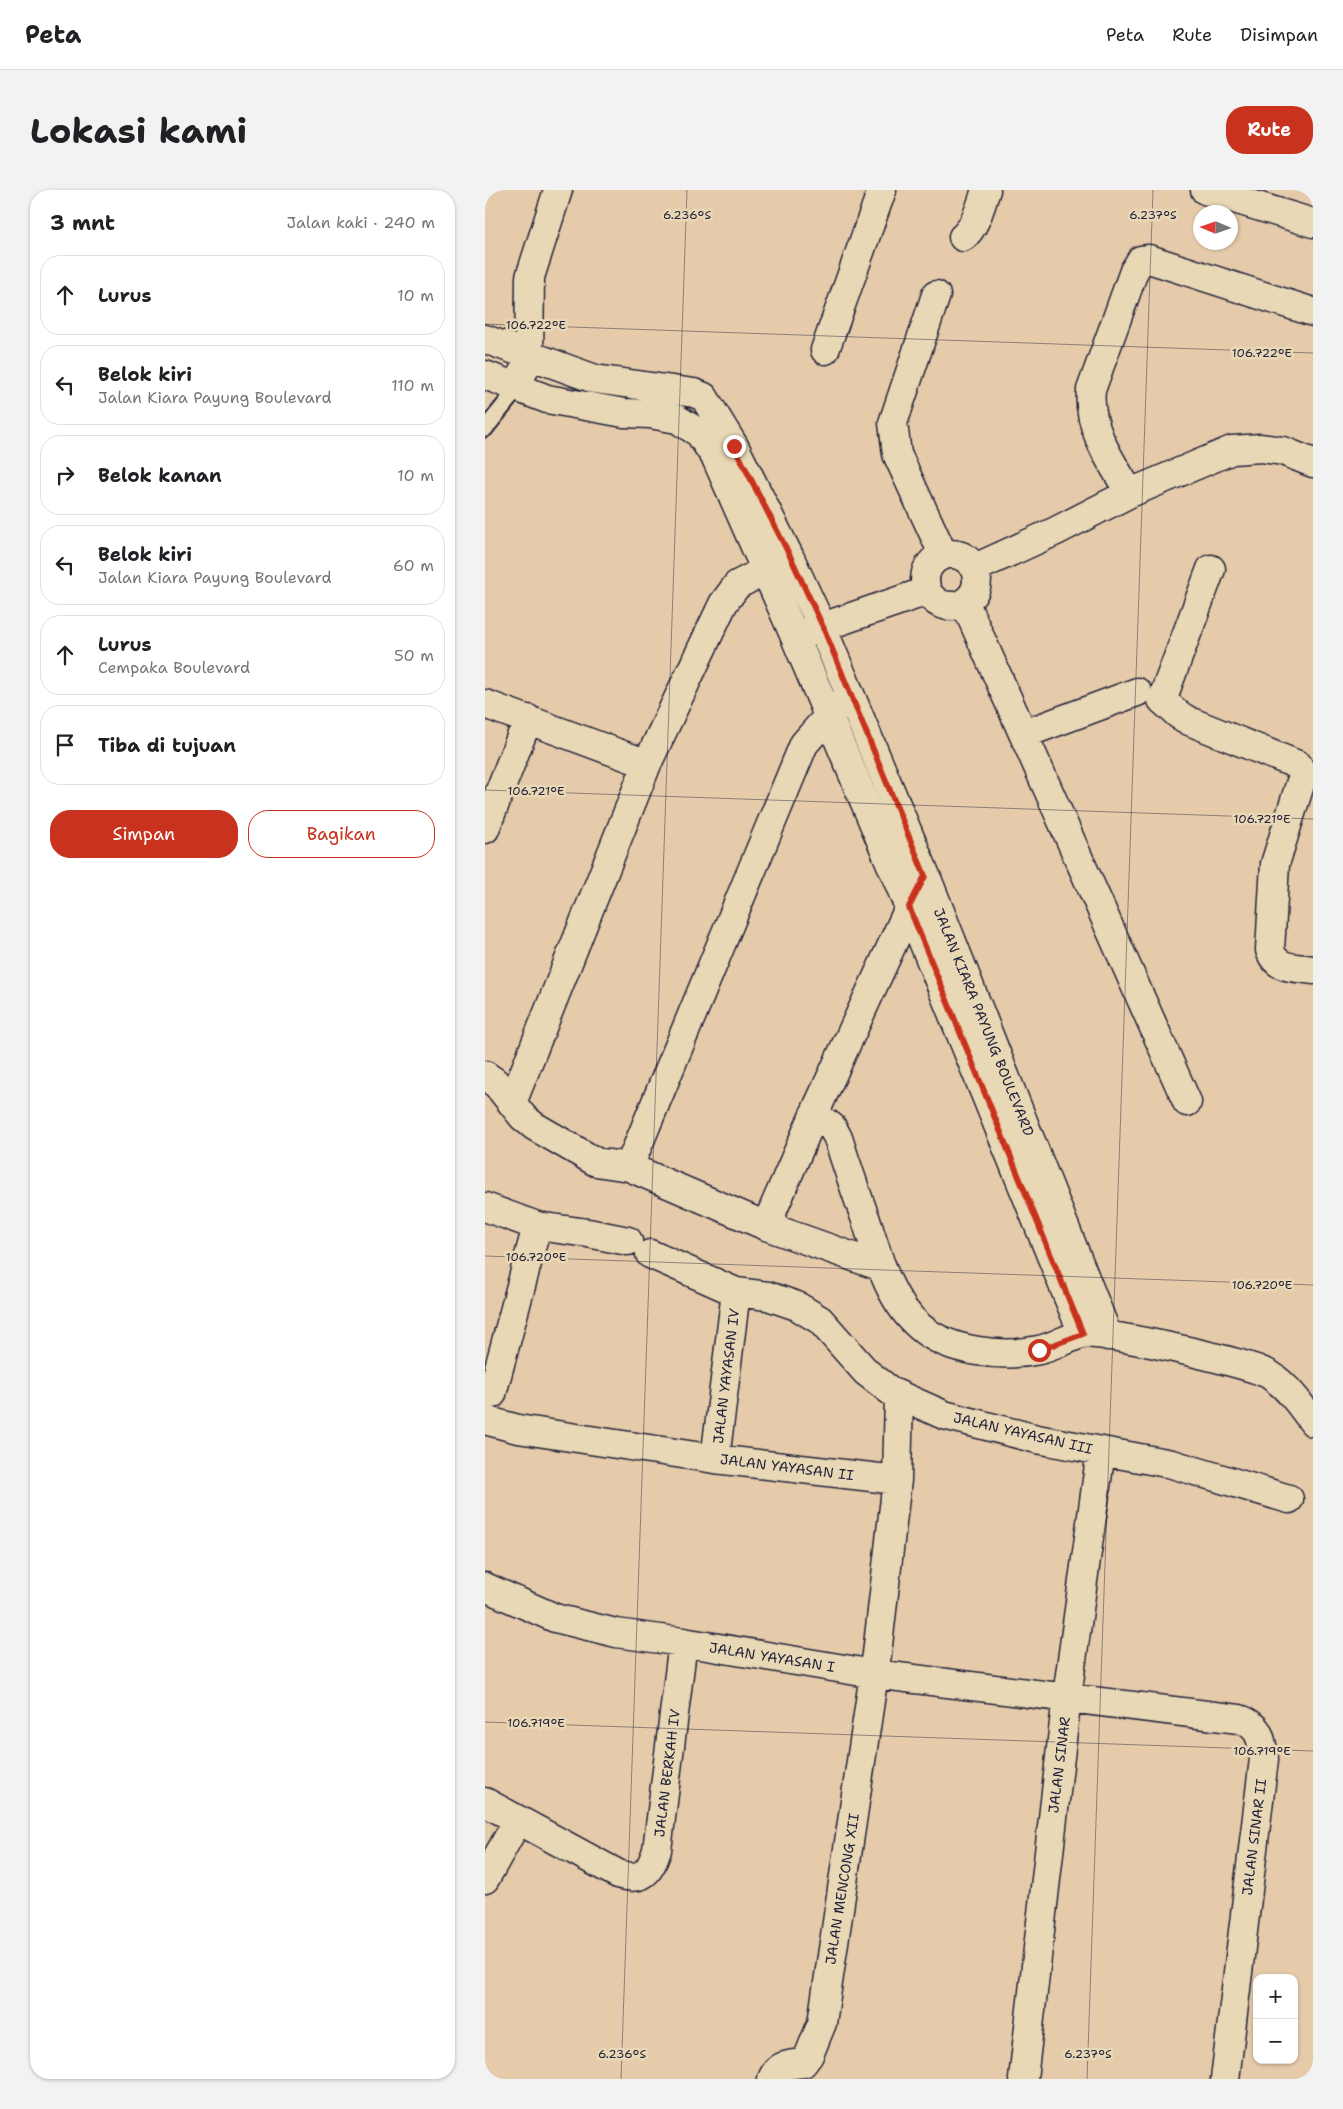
<!DOCTYPE html>
<html lang="id">
<meta charset="utf-8">
<style>
:root{--surface:#fff;--page:#f2f2f2;--text:#202124;--muted:#757577;--line:#e0e0e0;--accent:#c8321e}
body{margin:0;font-family:"Shantell Sans",sans-serif;background:var(--page);color:var(--text)}
.controls{position:absolute;right:15px;bottom:15px;display:grid;overflow:hidden;border-radius:10px;box-shadow:0 1px 4px #0004}
.controls button{width:45px;height:45px;display:grid;place-items:center;padding:0;border:0;border-bottom:1px solid var(--line);background:var(--surface);color:var(--text);font:25px sans-serif}
.compass{position:absolute;left:708px;top:15px;width:45px;height:45px;border-radius:50%;background:var(--surface);box-shadow:0 1px 4px #0004;rotate:272deg}
.stop{position:absolute;width:15px;height:15px;margin:-11px;border:4px solid #c8321e;border-radius:50%;background:#fff}
.stop.end{background:#c8321e;border-color:#fff;box-shadow:0 1px 5px #0008}
.list{margin:0;padding:0;list-style:none}
h2{display:flex;justify-content:space-between;align-items:center;height:65px;margin:0;padding:0 20px;font-size:21px}
h2 small{font-size:16px;font-weight:400;color:var(--muted)}
.list li{display:grid;grid-template-columns:32px 1fr auto;gap:15px;align-items:center;box-sizing:border-box;height:80px;margin:0 10px 10px;padding:0 10px;border:1px solid var(--line);border-radius:20px}
.list b{display:block;font-size:19px;white-space:nowrap}
.list p{margin:0;font-size:16px;white-space:nowrap;color:var(--muted)}
.list em{font-size:16px;font-style:normal;color:var(--muted)}
.actions{display:flex;gap:10px;padding:15px 20px}
.actions a{flex:1;padding:11px 0;border:1px solid var(--accent);border-radius:20px;text-align:center;font-size:18px;color:var(--accent)}
.actions .main{background:var(--accent);color:#fff}
.icon{flex:none;width:28px;height:28px;fill:none;stroke:currentColor;stroke-width:2;stroke-linecap:round;stroke-linejoin:round}
.map{position:relative;flex:none;width:828px;height:1889px;overflow:hidden;border-radius:20px}
header{display:flex;align-items:center;gap:30px;box-sizing:border-box;height:70px;padding:0 25px;background:var(--surface);border-bottom:1px solid var(--line)}
header strong{font-size:24px}
nav{display:flex;gap:28px;margin-inline-start:auto;font-size:18px}
.intro{display:flex;align-items:center;justify-content:space-between;box-sizing:border-box;height:120px;padding:0 30px}
h1{margin:0;font-size:35px}
.button{padding:12px 22px;border-radius:20px;background:var(--accent);color:#fff;font-size:18px;font-weight:700}
main{display:flex;gap:30px;padding:0 30px}
aside{flex:1;background:var(--surface);border-radius:20px;box-shadow:0 1px 4px #0004}
.map>svg:first-child{display:block}
.lines{fill:none;stroke-linecap:round;stroke-linejoin:round}
.service-casing{stroke:#22223b;stroke-width:19}
.minor-casing{stroke:#22223b;stroke-width:31}
.service{stroke:#e9d8b5;stroke-width:15}
.minor{stroke:#e9d8b5;stroke-width:28}
.route{stroke:#c8321e;stroke-width:6}
.ticks{fill:none;stroke:#22223b;stroke-width:1;stroke-opacity:0.45}
.labels{text-anchor:middle;stroke-width:5;stroke-linejoin:round;paint-order:stroke}
.street-label{font-size:14px;fill:#22223b;stroke:#e9d8b5}
.ticks-label{font-size:12px;text-anchor:middle;fill:#22223b;stroke:#e9d8b5;stroke-width:5;stroke-linejoin:round;paint-order:stroke}
</style>
<header>
<strong>Peta</strong>
<nav><a>Peta</a><a>Rute</a><a>Disimpan</a></nav>
</header>
<div class="intro"><h1>Lokasi kami</h1><a class="button">Rute</a></div>
<main>
<aside>
<h2>3 mnt<small>Jalan kaki · 240 m</small></h2>
<ul class="list">
<li><svg class="icon" aria-label="ahead" viewBox="0 0 24 24"><path d="M12 20V5M6 11l6-6 6 6"/></svg><div><b>Lurus</b></div><em>10 m</em></li>
<li><svg class="icon" aria-label="left" viewBox="0 0 24 24"><path d="M17 20v-9H6M10 6l-5 5 5 5"/></svg><div><b>Belok kiri</b><p>Jalan Kiara Payung Boulevard</p></div><em>110 m</em></li>
<li><svg class="icon" aria-label="right" viewBox="0 0 24 24"><path d="M7 20v-9h11M14 6l5 5-5 5"/></svg><div><b>Belok kanan</b></div><em>10 m</em></li>
<li><svg class="icon" aria-label="left" viewBox="0 0 24 24"><path d="M17 20v-9H6M10 6l-5 5 5 5"/></svg><div><b>Belok kiri</b><p>Jalan Kiara Payung Boulevard</p></div><em>60 m</em></li>
<li><svg class="icon" aria-label="ahead" viewBox="0 0 24 24"><path d="M12 20V5M6 11l6-6 6 6"/></svg><div><b>Lurus</b><p>Cempaka Boulevard</p></div><em>50 m</em></li>
<li><svg class="icon" aria-label="arrive" viewBox="0 0 24 24"><path d="M6 21V4h12l-3 4 3 4H6"/></svg><div><b>Tiba di tujuan</b></div></li>
</ul>
<div class="actions"><a class="main">Simpan</a><a>Bagikan</a></div>
</aside>
<div class="map">
<svg width="828" height="1889" viewBox="0 0 828 1889">
<rect width="100%" height="100%" fill="#e6cbaa"/>
<filter id="ink" filterUnits="userSpaceOnUse"><feTurbulence type="fractalNoise" baseFrequency=".02" numOctaves="2"/><feDisplacementMap in="SourceGraphic" scale="10" xChannelSelector="R" yChannelSelector="G"/><feConvolveMatrix kernelMatrix="1 2 1 2 8 2 1 2 1" color-interpolation-filters="sRGB"/></filter>
<g filter="url(#ink)">
<g class="lines">
<defs>
<path id="service" d="M0,239L33,198"/>
<path id="minor" d="M720,0L828,33
M478,47C491,37 496,14 501,0
M451,105L408,233L412,264L458,364
M0,149L110,189L209,203L219,207L249,256L305,368L337,437L441,686L623,1146
M340,160L397,0
M38,182L44,166L45,87L73,0
M0,185L62,209L139,223L165,224L192,229L214,243L231,268L310,447L424,717L598,1144
M645,303C626,272 602,237 606,200L649,81L656,70L664,69L828,122
M440 390a26 26 0 1 1 52 0a26 26 0 1 1-52 0Z
M490,378L571,341L645,303L747,260L776,258L798,261L828,273
M726,379L677,510L694,525L704,531L813,575L818,585L790,674L785,760C791,780 810,777 828,780
M480,413L702,912
M320,443L442,401
M0,514L162,574
M353,515L319,554L144,977L281,1036L397,1077
M539,544L652,502
M0,639L43,529
M0,885L10,892L38,927L49,936L111,972L144,977
M27,913L162,574L238,414L252,395L296,372
M329,924L347,937L353,948C362,976 371,1003 381,1030C393,1067 404,1111 435,1137C464,1162 518,1168 554,1160C569,1157 582,1148 597,1144C617,1140 766,1173 785,1185C803,1197 815,1214 828,1232
M0,1017L52,1036L103,1043L143,1051
M281,1036L332,918L429,707
M165,1064L251,1102L283,1106L312,1116L335,1130L381,1182L407,1202L459,1225L552,1249L687,1274L804,1309
M7,1204L52,1036
M0,1230L33,1239L230,1269L412,1290
M230,1269L251,1102
M0,1397L70,1428L131,1443L198,1452L389,1484L754,1529C775,1535 777,1550 779,1569L740,1889
M0,1612L133,1684C158,1692 165,1682 172,1660L198,1452
M0,1689L33,1630
M287,1889C293,1874 303,1875 318,1873L324,1865L337,1833L392,1464L412,1290L414,1205
M538,1889L582,1506L616,1261"/>
</defs>
<!-- service casing -->
<use href="#service" class="service-casing"/>
<!-- minor casing -->
<use href="#minor" class="minor-casing"/>
<!-- service -->
<use href="#service" class="service"/>
<!-- minor -->
<use href="#minor" class="minor"/>
</g>
</g>
<g class="lines" filter="url(#ink)">
<!-- route -->
<path class="route" d="M249,256L306,368L338,437L440,686L424,717L598,1144L554,1160"/>
</g>
<!-- ticks -->
<path class="ticks" d="M0,134L828,163M0,600L828,629M0,1066L828,1095M0,1532L828,1561M136,1889L202,0M602,1889L668,0"/>
<g class="labels">
<!-- street labels -->
<g class="street-label">
<text transform="translate(499 832) rotate(68)" y="5">JALAN KIARA PAYUNG BOULEVARD</text>
<text transform="translate(241 1186) rotate(-83)" y="5">JALAN YAYASAN IV</text>
<text transform="translate(538 1243) rotate(13)" y="5">JALAN YAYASAN III</text>
<text transform="translate(302 1277) rotate(7)" y="5">JALAN YAYASAN II</text>
<text transform="translate(287 1467) rotate(9)" y="5">JALAN YAYASAN I</text>
<text transform="translate(574 1575) rotate(-83)" y="5">JALAN SINAR</text>
<text transform="translate(182 1583) rotate(-83)" y="5">JALAN BERKAH IV</text>
<text transform="translate(769 1647) rotate(-83)" y="5">JALAN SINAR II</text>
<text transform="translate(357 1699) rotate(-81)" y="5">JALAN MENCONG XII</text>
</g>
</g>
<g class="ticks-label">
<text x="202" y="29">6.236°S</text>
<text x="668" y="29">6.237°S</text>
<text x="51" y="139">106.722°E</text>
<text x="777" y="167">106.722°E</text>
<text x="51" y="605">106.721°E</text>
<text x="777" y="633">106.721°E</text>
<text x="51" y="1071">106.720°E</text>
<text x="777" y="1099">106.720°E</text>
<text x="51" y="1537">106.719°E</text>
<text x="777" y="1565">106.719°E</text>
<text x="137" y="1868">6.236°S</text>
<text x="603" y="1868">6.237°S</text>
</g>
</svg>
<div class="controls">
<button>+</button>
<button>−</button>
</div>
<svg class="compass" viewBox="-18 -18 36 36"><path d="M0-13l5 13h-10z" fill="#e53935"/><path d="M0 13l5-13h-10z" fill="#757577"/></svg>
<div class="stop" style="left:554px;top:1160px"></div>
<div class="stop end" style="left:249px;top:256px"></div>
</div>
</main>
